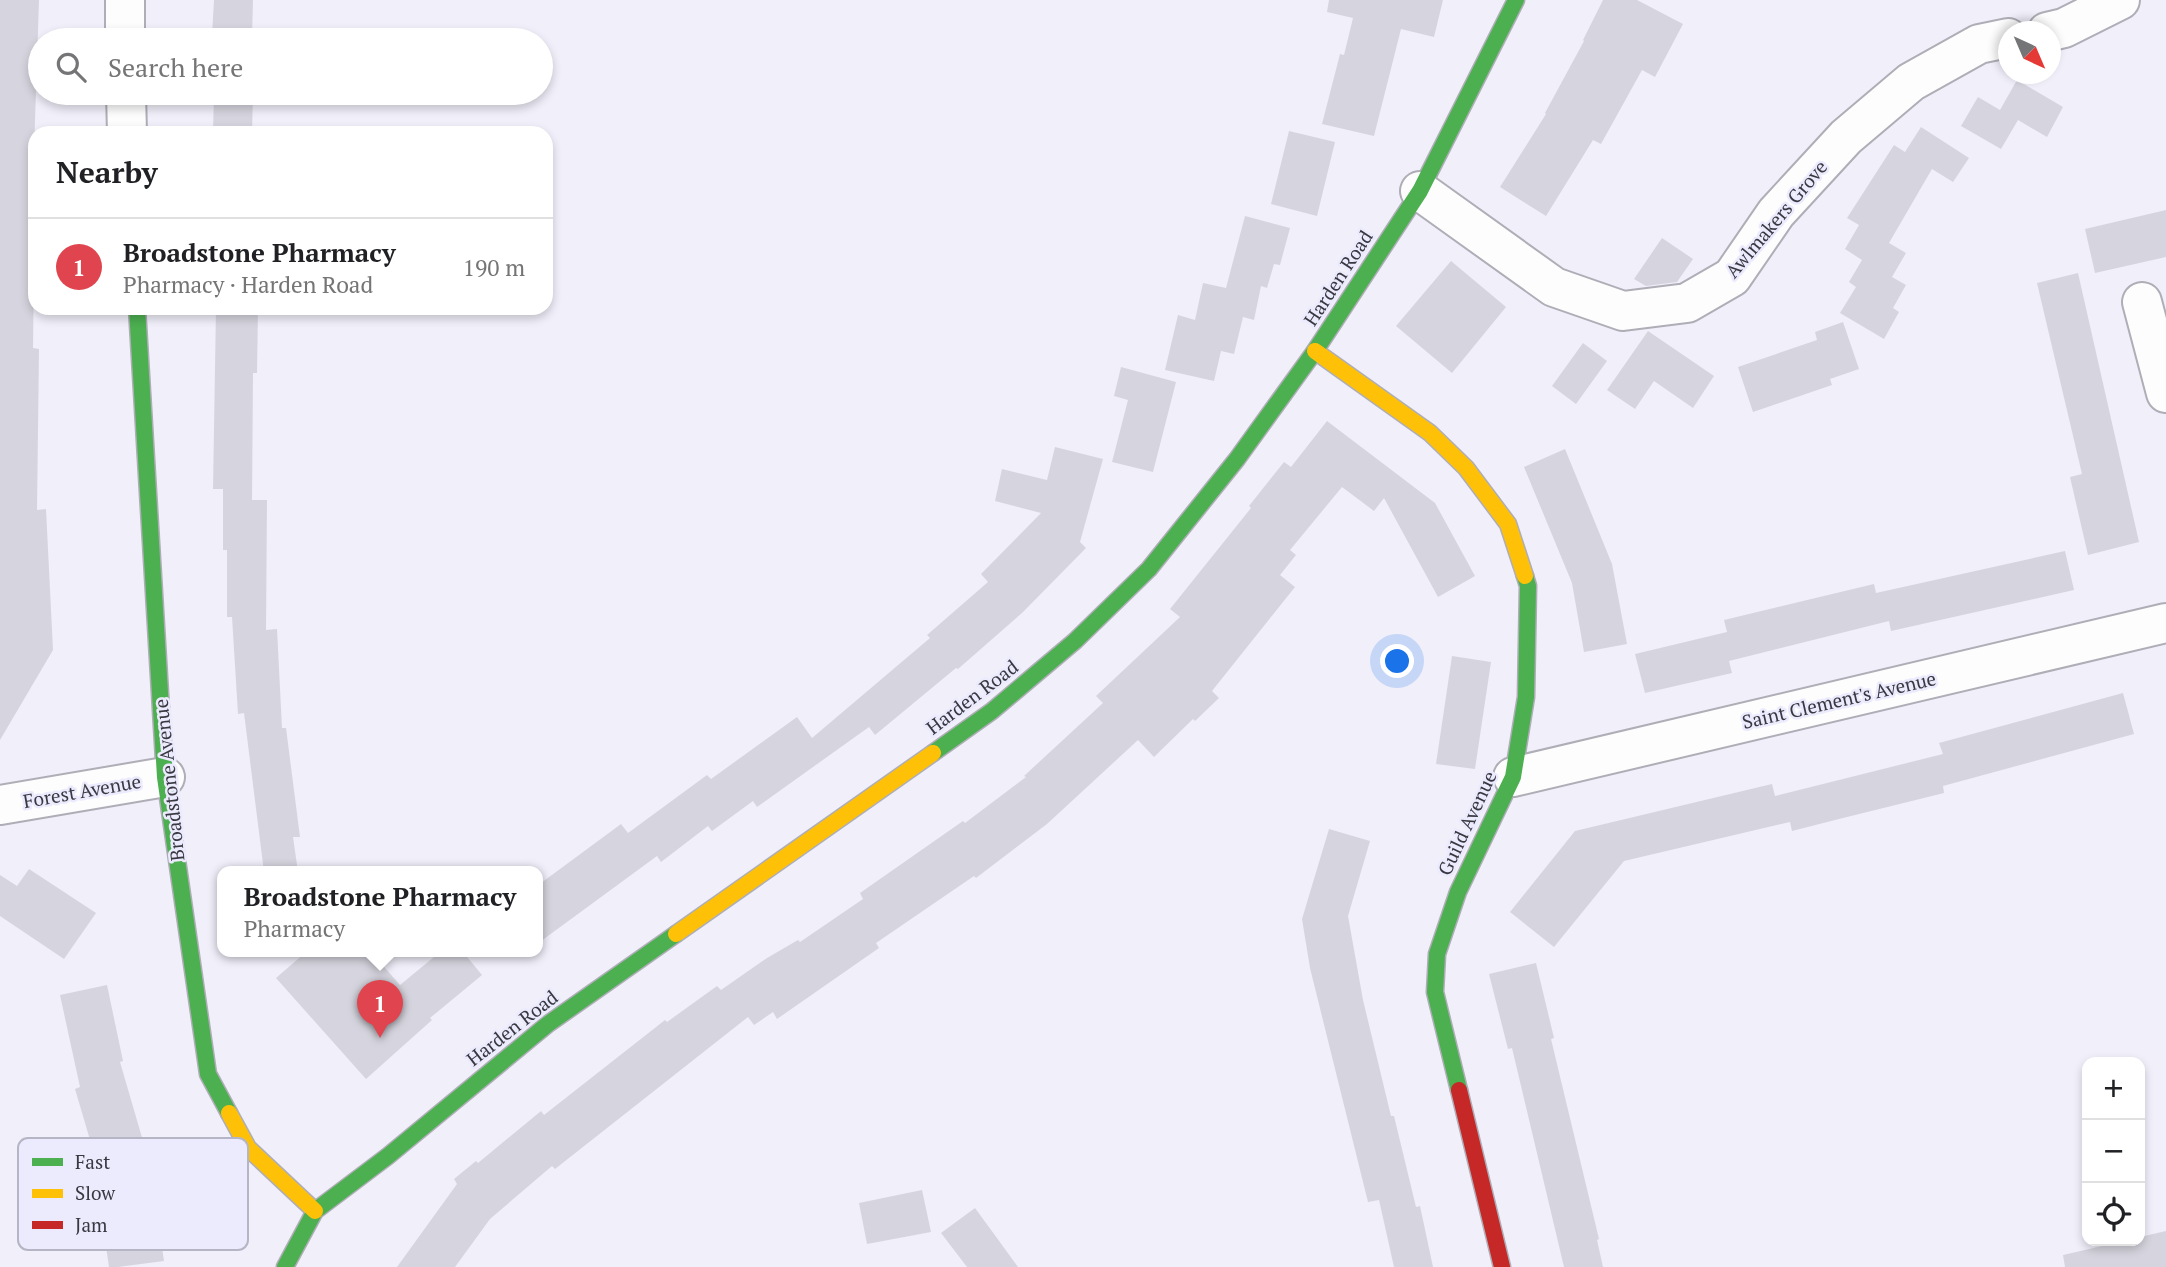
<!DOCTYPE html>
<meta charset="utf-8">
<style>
:root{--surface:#fff;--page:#f6f6f6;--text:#202124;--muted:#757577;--line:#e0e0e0;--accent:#111827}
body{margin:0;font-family:"PT Serif",serif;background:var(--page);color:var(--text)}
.controls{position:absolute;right:21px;bottom:21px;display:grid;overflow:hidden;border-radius:14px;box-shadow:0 4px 10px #0003}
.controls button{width:63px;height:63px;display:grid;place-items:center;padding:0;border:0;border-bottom:2px solid var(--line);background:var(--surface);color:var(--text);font:35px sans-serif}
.compass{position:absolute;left:1998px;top:21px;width:63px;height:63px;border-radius:50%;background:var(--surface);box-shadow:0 4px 10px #0003;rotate:136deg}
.you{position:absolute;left:1398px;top:662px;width:24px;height:24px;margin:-18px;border:5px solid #fff;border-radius:50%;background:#1a73e8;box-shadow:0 0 0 10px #1a73e833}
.badge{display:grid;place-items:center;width:46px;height:46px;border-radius:50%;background:var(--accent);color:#fff;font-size:23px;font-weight:700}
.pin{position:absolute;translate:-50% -58px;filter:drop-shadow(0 2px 4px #0008)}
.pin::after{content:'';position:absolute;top:37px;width:24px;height:21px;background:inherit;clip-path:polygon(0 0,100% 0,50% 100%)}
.popup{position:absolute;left:217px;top:866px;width:326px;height:91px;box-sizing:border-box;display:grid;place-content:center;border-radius:14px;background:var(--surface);filter:drop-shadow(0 2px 5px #0005);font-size:23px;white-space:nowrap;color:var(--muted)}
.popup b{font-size:26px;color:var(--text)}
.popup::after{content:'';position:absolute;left:50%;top:100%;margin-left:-14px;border:14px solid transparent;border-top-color:var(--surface)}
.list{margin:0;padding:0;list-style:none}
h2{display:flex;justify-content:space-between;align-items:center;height:91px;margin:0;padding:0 28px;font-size:30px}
h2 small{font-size:23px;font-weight:400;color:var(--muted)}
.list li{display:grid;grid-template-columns:46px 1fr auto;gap:21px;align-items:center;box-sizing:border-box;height:98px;padding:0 28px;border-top:2px solid var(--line)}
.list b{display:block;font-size:26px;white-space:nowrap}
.list p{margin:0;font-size:23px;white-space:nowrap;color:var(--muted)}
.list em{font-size:23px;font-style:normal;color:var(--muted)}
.icon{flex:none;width:38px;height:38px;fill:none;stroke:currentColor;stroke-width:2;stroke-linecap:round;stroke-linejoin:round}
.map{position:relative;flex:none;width:2166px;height:1267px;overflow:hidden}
.search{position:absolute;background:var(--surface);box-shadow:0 4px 10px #0003;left:28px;top:28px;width:525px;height:77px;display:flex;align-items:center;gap:18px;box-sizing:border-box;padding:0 24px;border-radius:38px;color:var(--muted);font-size:26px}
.panel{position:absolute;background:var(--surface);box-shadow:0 4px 10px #0003;left:28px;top:126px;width:525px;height:189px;border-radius:21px}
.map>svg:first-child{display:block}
.building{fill:#d6d5df}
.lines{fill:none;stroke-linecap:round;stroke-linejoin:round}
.street-casing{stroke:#afaeb7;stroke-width:42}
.fast-casing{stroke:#afaeb7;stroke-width:19}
.slow-casing{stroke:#afaeb7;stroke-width:19}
.jam-casing{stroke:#afaeb7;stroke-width:19}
.street{stroke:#fdfdfe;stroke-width:38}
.fast{stroke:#4caf50;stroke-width:16}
.slow{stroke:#ffc107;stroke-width:16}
.jam{stroke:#c62828;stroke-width:16}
.labels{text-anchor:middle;stroke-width:5;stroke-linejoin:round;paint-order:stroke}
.street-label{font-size:19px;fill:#383841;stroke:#ecebfe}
.key{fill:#ecebfe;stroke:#b6b5c5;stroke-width:2}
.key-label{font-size:19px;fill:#383841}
</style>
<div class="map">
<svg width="2166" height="1267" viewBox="0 0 2166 1267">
<rect width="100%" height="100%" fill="#f0effa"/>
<!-- building -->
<path class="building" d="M0,0H39L33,181H35V188L33,348L39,349L37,510L46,509L53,650L0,740Z
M214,0H253L252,36L212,35Z
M1329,0H1443L1434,37L1401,29L1374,136L1322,124L1340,54L1344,55L1353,18L1327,12Z
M1603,0H1637L1683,24L1655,77L1642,70L1601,144L1593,140L1546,216L1500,187L1546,114L1545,113L1584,41L1583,40Z
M2017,80L2063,107L2047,137L2018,120L2001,149L1961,126L1978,97L2000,110Z
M214,93H253L252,133H213Z
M1921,127L1969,158L1953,182L1932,169L1889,243L1906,253L1892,277L1906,285L1893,308L1899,312L1884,339L1840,313L1856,287L1849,282L1862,260L1845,249L1859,225L1847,218L1894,145L1905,152Z
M1289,131L1335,142L1317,216L1271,204Z
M2166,210V257L2095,273L2085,229Z
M1245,216L1290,228L1280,265L1274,264L1267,288L1261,286L1254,320L1243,317L1234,354L1221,351L1214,381L1165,370L1178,315L1195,320L1203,283L1226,288Z
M1662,238L1693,259L1677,282L1646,286L1634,279Z
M1451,261L1506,307L1452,373L1396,326Z
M2078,273L2139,542L2088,555L2070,477L2082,474L2037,283Z
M216,308H258L257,373H253L252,500H267L266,630L277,629L282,728H286L300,837H293L298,872H264L244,713L238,714L232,617H227V550H223V489H213Z
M1843,322L1859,369L1830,379L1832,385L1753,412L1738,367L1817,340L1815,332Z
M1648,331L1714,376L1693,408L1654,381L1635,409L1607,390Z
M1583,343L1607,361L1576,404L1552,386Z
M1121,367L1176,382L1153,472L1112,462L1128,400L1114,396Z
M1327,421L1435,503L1475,576L1438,597L1384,498L1374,511L1342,487L1290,550L1296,555L1280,575L1295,587L1212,691L1219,698L1195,721L1193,719L1154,757L1138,740L1047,824L976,878L974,876L876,943L879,948L777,1019L773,1012L754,1025L748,1017L555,1169L552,1166L490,1219L455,1267H397L457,1184L454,1179L476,1161L478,1163L541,1111L544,1115L665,1020L667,1022L717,986L721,990L767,958L798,940L800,942L863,899L860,893L963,821L965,823L1026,777L1024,776L1103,703L1096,696L1180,617L1170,609L1251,508L1249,506L1284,462L1291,467Z
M1055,447L1103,459L1080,542L1086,548L1023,612L958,669L956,668L875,735L869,727L757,807L753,801L712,831L708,826L661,862L657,856L537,944V886L621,824L628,833L707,775L711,779L797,717L812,738L930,638L927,635L988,582L981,574L1041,513L995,501L1002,469L1047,480Z
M1565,449L1612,564L1627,644L1584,652L1572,583L1524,467Z
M2065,551L2074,590L1891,631L1889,621L1729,661L1732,673L1645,693L1635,654L1727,632L1724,620L1874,584L1876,593Z
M1452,656L1491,662L1475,769L1436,764Z
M2123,693L2134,734L1943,786L1944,793L1843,818L1792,831L1790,822L1624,861L1554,947L1510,912L1575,831L1772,784L1775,796L1943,754L1939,743Z
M1329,829L1370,841L1348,916L1363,1000L1391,1116H1394L1416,1207L1420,1206L1433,1267H1394L1379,1200L1368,1202L1310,968L1302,919Z
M29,869L96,913L64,959L0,916V875L17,886Z
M306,952H371L400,985L440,952H463L482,975L430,1018L432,1020L366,1079L276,978Z
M1536,963L1554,1038L1551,1039L1599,1239L1597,1240L1603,1267H1564L1512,1048L1508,1049L1489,974Z
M107,985L123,1061L120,1062L150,1165L164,1261L118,1267H109L97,1185L103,1184L75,1089L80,1087L60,995Z
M922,1190L931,1232L867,1244L859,1203Z
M975,1208L994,1234L1018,1267H967L941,1233Z
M2166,1231V1267H2065L2063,1255L2124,1241H2140V1237Z"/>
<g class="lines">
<defs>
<path id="street" d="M125,0V40
M2047,32L2064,28L2120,0
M126,93L127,133
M1420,191L1554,287L1623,311L1687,303L1732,277L1776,213L1846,137L1911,82L1979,44L2008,38
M2142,302L2166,393
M1513,777L2166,623
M0,805L165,777"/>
<path id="fast" d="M137,308L165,777L208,1074L229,1113
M933,753L992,711L1075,641L1149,569L1237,459L1315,351L1420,191L1516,0
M1459,1090L1435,992L1437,954L1458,892L1513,777L1526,697L1528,586L1525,576
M285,1267L315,1211L388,1156L548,1024L676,934"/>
<path id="slow" d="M1315,351L1430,433L1466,468L1508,524L1525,576
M676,934L933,753
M229,1113L248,1148L315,1211"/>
<path id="jam" d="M1459,1090L1502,1267"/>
</defs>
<!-- street casing -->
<use href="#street" class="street-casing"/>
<!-- fast casing -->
<use href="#fast" class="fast-casing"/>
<!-- slow casing -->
<use href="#slow" class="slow-casing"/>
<!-- jam casing -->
<use href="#jam" class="jam-casing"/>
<!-- street -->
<use href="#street" class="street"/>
<!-- fast -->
<use href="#fast" class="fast"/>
<!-- slow -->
<use href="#slow" class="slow"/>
<!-- jam -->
<use href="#jam" class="jam"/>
</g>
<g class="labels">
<!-- street labels -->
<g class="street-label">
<text transform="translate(1776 219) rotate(-50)" y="7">Awlmakers Grove</text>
<text transform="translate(1338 278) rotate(-57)" y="7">Harden Road</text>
<text transform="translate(972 697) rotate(-37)" y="7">Harden Road</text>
<text transform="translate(1839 700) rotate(-13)" y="7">Saint Clement's Avenue</text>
<text transform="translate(169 780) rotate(-96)" y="7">Broadstone Avenue</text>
<text transform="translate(82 791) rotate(-10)" y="7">Forest Avenue</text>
<text transform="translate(1467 823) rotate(-65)" y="7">Guild Avenue</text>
<text transform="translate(512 1028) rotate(-38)" y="7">Harden Road</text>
</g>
</g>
<!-- legend -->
<rect x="18" y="1138" width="230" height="112" rx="10" class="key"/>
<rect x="32" y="1158" width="31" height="8" fill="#4caf50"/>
<rect x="32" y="1189" width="31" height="9" fill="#ffc107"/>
<rect x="32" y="1221" width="31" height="8" fill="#c62828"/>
<g class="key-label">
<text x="75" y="1169">Fast</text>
<text x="75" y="1200">Slow</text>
<text x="75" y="1232">Jam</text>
</g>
</svg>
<div class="controls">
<button>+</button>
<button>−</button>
<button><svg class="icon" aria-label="locate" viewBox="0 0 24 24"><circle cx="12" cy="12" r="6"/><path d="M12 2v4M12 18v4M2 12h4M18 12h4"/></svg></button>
</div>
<svg class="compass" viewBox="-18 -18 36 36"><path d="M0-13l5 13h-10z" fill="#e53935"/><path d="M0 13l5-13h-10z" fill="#757577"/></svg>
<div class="you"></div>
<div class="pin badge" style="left:380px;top:1038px;background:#e0444e">1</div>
<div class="popup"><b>Broadstone Pharmacy</b>Pharmacy</div>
<div class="search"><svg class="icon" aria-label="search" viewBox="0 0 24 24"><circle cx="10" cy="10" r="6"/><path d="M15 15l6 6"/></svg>Search here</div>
<section class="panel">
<h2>Nearby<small></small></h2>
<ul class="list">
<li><span class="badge" style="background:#e0444e">1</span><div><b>Broadstone Pharmacy</b><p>Pharmacy · Harden Road</p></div><em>190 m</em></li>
</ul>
</section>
</div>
